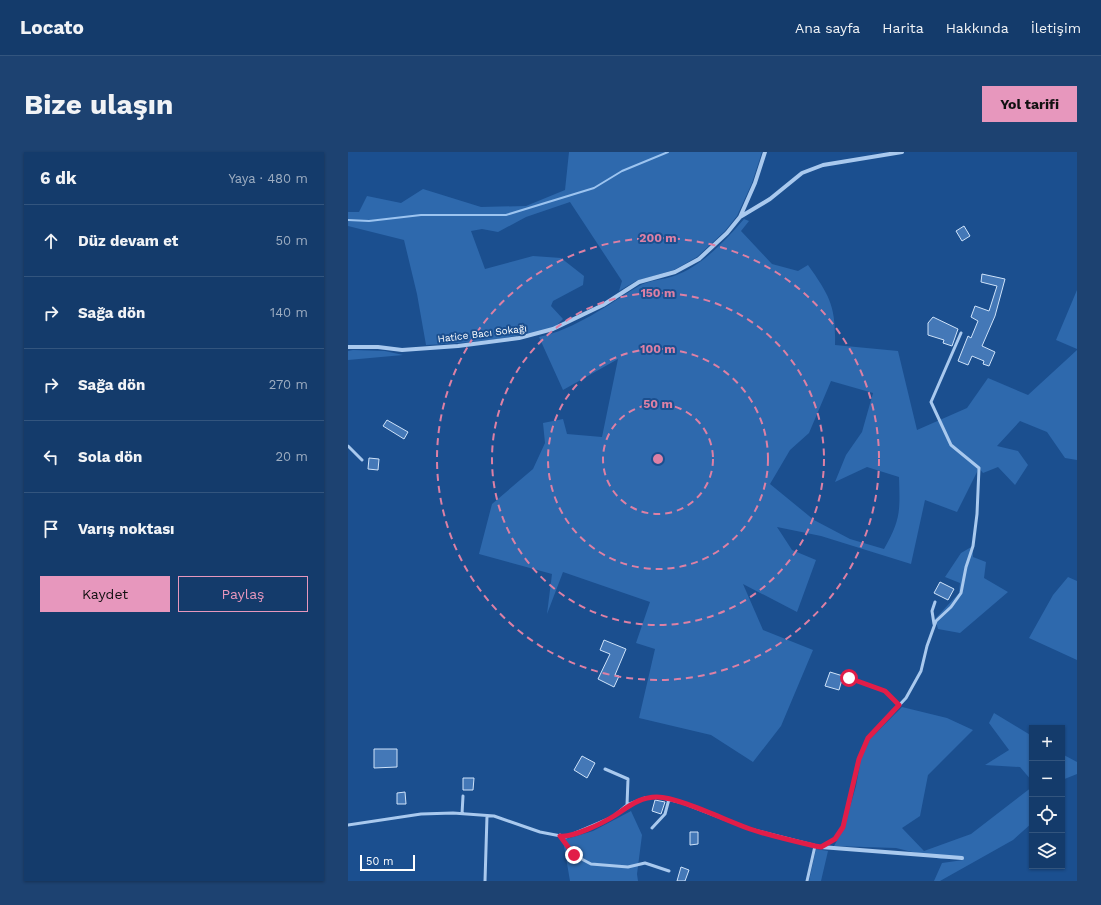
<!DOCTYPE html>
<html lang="tr">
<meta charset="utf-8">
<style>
:root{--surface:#143b6b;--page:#1d4271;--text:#f1f3f6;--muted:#9dadc1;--line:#33557e;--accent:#e797bd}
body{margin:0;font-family:"Work Sans",sans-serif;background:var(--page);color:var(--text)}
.controls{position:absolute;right:12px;bottom:12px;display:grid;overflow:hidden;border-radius:0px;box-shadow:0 1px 3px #0004}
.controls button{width:36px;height:36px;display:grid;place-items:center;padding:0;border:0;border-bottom:1px solid var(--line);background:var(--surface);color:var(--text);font:20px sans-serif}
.scale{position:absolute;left:12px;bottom:10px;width:55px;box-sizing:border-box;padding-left:4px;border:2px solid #fff;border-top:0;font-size:11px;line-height:14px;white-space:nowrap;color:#fff;-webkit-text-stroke:3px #1b4f8f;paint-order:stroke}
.stop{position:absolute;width:12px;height:12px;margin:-9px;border:3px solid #e11d48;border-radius:50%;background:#fff}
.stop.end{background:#e11d48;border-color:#fff;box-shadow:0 1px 4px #0008}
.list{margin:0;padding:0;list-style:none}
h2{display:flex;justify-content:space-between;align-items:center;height:52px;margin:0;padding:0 16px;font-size:17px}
h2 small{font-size:13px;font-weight:400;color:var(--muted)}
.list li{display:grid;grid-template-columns:26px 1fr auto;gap:12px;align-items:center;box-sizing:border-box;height:72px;padding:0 16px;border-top:1px solid var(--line)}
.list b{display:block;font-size:15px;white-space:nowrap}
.list em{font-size:13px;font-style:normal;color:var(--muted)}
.actions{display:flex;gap:8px;padding:12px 16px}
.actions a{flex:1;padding:9px 0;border:1px solid var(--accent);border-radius:0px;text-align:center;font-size:14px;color:var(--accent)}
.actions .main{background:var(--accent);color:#111}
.icon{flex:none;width:22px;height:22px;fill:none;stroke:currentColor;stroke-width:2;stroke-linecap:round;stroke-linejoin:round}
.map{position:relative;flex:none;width:729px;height:729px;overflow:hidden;border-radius:0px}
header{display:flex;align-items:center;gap:24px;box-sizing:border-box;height:56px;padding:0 20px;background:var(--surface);border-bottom:1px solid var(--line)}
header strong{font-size:19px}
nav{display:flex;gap:22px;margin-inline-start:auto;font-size:14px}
.intro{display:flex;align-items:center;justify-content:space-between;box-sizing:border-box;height:96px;padding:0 24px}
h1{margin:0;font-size:28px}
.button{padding:10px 18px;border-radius:0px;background:var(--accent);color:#111;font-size:14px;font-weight:700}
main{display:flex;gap:24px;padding:0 24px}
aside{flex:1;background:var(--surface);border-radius:0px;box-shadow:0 1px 3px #0004}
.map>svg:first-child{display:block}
.green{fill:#2e69ad;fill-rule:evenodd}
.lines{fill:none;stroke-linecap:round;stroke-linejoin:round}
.stream{stroke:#9cc4f0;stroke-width:2}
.building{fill:#4478b7;stroke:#cfe3fa}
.service{stroke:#a9c9ee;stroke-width:3}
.minor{stroke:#a9c9ee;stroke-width:4}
.route{stroke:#e11d48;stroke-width:5}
.ring{fill:none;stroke:#dd80a5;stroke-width:2;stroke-dasharray:7 5}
.labels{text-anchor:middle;stroke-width:4;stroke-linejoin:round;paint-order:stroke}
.street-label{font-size:10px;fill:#fff;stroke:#1b4f8f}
.centre{fill:#dd80a5;stroke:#1b4f8f;stroke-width:2}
.ring-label{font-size:12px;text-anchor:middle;font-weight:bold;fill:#dd80a5;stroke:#1b4f8f;stroke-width:4;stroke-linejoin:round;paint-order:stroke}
</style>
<header>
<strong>Locato</strong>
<nav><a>Ana sayfa</a><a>Harita</a><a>Hakkında</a><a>İletişim</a></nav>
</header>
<div class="intro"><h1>Bize ulaşın</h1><a class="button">Yol tarifi</a></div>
<main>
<aside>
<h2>6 dk<small>Yaya · 480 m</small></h2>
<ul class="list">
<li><svg class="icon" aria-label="ahead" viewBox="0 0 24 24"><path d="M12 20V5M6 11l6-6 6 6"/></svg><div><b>Düz devam et</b></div><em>50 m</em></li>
<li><svg class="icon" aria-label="right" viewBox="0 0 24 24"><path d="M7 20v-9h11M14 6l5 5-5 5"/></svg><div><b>Sağa dön</b></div><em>140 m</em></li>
<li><svg class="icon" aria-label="right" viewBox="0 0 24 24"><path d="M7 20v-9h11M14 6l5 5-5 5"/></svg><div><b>Sağa dön</b></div><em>270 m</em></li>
<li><svg class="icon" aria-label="left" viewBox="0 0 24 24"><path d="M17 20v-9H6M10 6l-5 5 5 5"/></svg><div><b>Sola dön</b></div><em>20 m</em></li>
<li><svg class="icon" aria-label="arrive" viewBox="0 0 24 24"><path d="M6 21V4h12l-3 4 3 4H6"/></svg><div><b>Varış noktası</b></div></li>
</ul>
<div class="actions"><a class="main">Kaydet</a><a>Paylaş</a></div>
</aside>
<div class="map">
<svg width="729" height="729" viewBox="0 0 729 729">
<rect width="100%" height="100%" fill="#1b4f8f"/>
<!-- green -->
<path class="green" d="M221,0H414L404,31L389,64L377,79L349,105L326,118L288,129L271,139L274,129L222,50L178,65L150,80L134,77L123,79L137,117L185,104L213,106L236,124L235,133L205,149L203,154L215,167L205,177L180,184L181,181C147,189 113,191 78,193L69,142L56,88L0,74V60H11L19,44L53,51L75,37L133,55L178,54L217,38Z
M396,67L401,69L393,79L424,112L450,119L460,113C482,144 488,155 487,193L550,199L569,278L619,256L640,226L680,243L729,198V308L717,306L699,280L672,269L649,294L670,299L680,313L667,333L650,315L635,321L631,316L609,360L577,348L563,412L473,384L429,375L444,398L468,408L449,460L395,432L415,478L465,498L433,574L405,610L363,583L291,566L307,497L288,491L302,450L215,420L199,462L204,422L131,402L144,352L185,317L197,291L195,271L215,267L219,282L254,285L270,207L215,238L191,185C228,177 259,153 291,134C301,128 315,128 326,124C354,114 377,89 396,67ZM483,229L525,241L514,280L498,303L487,330L519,315L551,325C552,359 553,367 536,397L502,387L466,368L422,332L442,298L461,281Z
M729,138V197L708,188Z
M5,198L37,199L55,203L0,208V199Z
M625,394V405L638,410L636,426L660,440L612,481L590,477L587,467L611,441L612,431L597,425L613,401Z
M720,425L729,429V508L681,486L705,443Z
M554,555L599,566L625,578L580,623L572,664L554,676L576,699L623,682L684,635V671L665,688L592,729H586L594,711L615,708V704L593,707L548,696L486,694L496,675L508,634L513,606L522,587Z
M646,561L684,584V629L672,615L637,613L661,598L641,571Z
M714,602L729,610V622L714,628Z
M283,659L294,683L289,722L290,729H222L215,688L245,679Z
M468,697L480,699L473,729H461Z"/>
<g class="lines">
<!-- stream -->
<path class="stream" d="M0,68L21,69L73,63H158L246,36L274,19L320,0"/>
</g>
<!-- building -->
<path class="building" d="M616,74L622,84L614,89L608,79Z
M634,122L657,127L647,164L634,194L647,200L641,214L635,212L636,209L624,204L620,213L610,209L620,184L623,186L630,169L623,165L627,154L641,159L649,134L633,130Z
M585,165L610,177L604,194L595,191L596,188L580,183V171Z
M39,268L60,280L56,287L35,274Z
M21,306L31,307L30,318L20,317Z
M592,430L606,437L600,448L586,441Z
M256,488L278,497L267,523L271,524L266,535L250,527L262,502L252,498Z
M482,520L495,524L491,538L477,534Z
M26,597H49V615L26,616Z
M234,604L247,611L239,626L226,618Z
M115,626H126L125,638H115Z
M57,640L58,652H49V641Z
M307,648L317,650L313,662L304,659Z
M342,680H350V692L342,693Z
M333,715L341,718L337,729H329Z"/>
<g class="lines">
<!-- service -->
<path class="service" d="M0,294L14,308
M586,472L584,459L587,450
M501,526L537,539L551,553
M257,617L280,627L279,653
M114,662L115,644
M0,673L73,662L105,661L146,664L192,680L218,685L265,665L279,653L297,646L311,645L335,651L402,677L473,695L487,687L495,675L511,607L520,586L558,546L573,519L579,494L588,469L603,455L613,441L618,415L625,394L629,362L631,316L603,293L583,250L613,181
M304,676L317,662L321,647
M212,683L226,703L243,712L280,715L297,711L321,719
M137,729L139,664
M459,729L467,694"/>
<!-- minor -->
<path class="minor" d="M392,65L407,31L417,0
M0,195H30L54,198L110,194L171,186L205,177L255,153L291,130L327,120L351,107L379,81L392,65L422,47L454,21L475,13L554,0
M473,695L614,706"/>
</g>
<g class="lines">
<!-- route -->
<path class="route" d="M226,703L212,684C224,686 255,671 266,664C280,655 291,645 309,645C330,645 379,669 402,677C423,684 445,689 467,694L473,695L487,687L495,675L511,607L520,586L551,553L537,539L501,526"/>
</g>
<!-- distance rings -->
<g class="ring">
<circle cx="310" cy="307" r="55"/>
<circle cx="310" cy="307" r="110"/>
<circle cx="310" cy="307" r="166"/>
<circle cx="310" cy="307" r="221"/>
</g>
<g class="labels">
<!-- street labels -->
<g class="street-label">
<text transform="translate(134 181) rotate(-7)" y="4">Hatice Bacı Sokağı</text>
</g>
</g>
<circle cx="310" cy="307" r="6" class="centre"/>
<g class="ring-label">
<text x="310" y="90">200 m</text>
<text x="310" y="145">150 m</text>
<text x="310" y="201">100 m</text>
<text x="310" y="256">50 m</text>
</g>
</svg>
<div class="controls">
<button>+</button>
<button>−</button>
<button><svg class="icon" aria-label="locate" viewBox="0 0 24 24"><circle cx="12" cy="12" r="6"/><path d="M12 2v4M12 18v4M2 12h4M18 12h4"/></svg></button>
<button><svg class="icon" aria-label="layers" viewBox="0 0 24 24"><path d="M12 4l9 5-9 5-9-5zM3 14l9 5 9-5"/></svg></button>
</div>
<div class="scale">50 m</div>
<div class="stop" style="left:501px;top:526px"></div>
<div class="stop end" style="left:226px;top:703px"></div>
</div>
</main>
